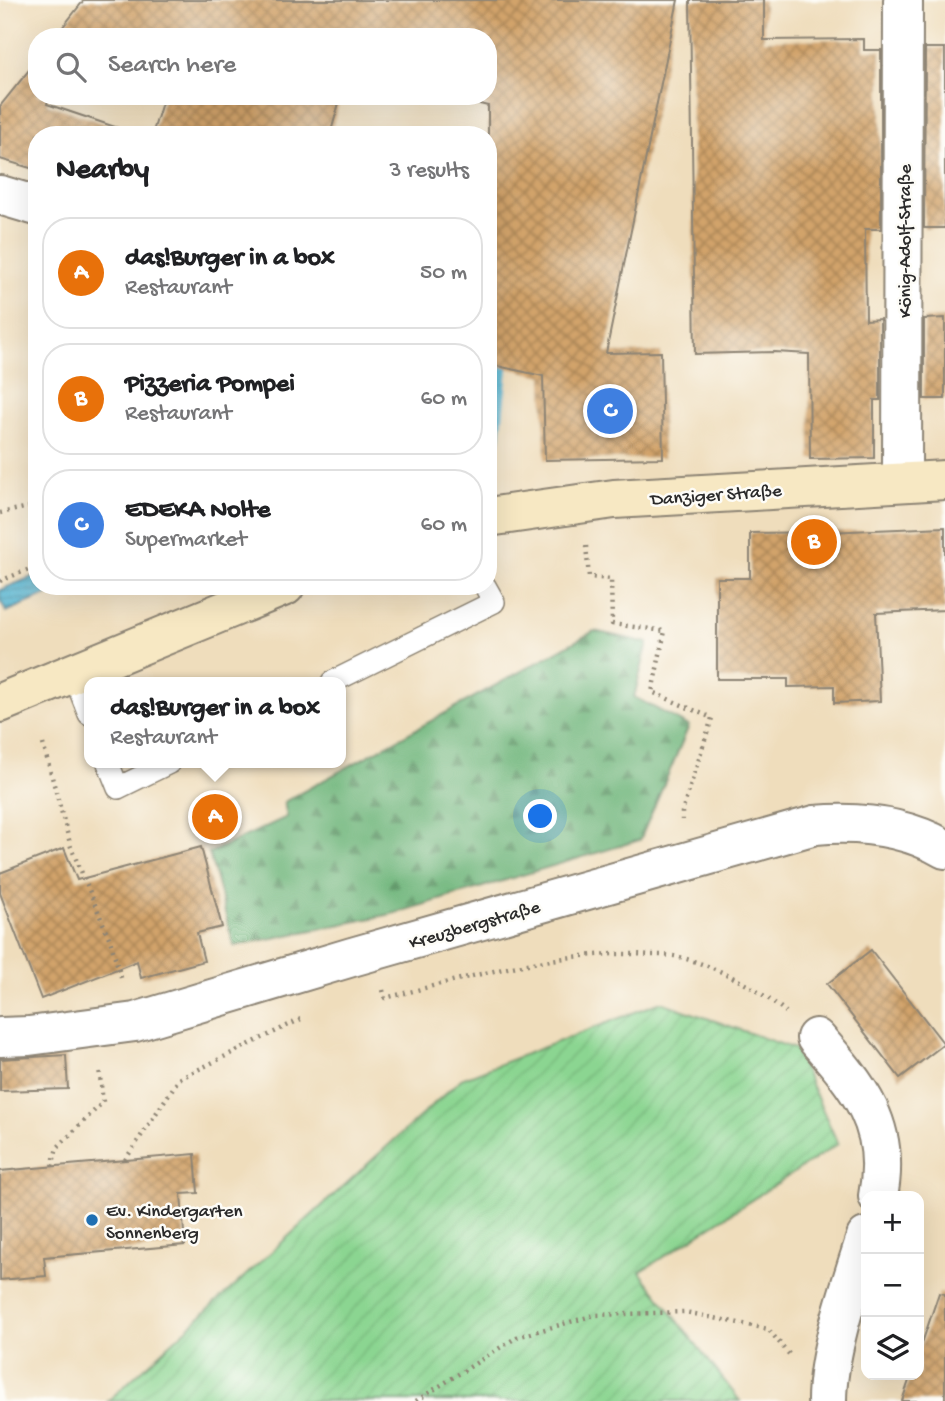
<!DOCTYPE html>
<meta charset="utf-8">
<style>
:root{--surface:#fff;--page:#f6f6f6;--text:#202124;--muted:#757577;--line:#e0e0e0;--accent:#1a73e8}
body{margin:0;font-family:"Gochi Hand",sans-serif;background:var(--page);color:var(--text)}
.controls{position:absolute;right:21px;bottom:21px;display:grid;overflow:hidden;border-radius:14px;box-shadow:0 7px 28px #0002}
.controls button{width:63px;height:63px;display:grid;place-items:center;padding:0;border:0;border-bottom:2px solid var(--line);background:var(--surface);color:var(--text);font:35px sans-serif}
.you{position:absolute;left:541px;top:817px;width:24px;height:24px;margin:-18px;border:5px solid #fff;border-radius:50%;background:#1a73e8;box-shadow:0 0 0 10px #1a73e833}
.badge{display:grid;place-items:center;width:46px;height:46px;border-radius:50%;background:var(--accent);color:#fff;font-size:23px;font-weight:700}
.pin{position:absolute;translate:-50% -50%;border:4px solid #fff;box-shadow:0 2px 7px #0006}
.popup{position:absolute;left:84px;top:677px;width:262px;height:91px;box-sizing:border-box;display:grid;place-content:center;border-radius:14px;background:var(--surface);filter:drop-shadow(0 2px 5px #0005);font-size:23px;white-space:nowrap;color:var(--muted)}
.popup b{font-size:26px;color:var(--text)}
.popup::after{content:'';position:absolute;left:50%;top:100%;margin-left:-14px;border:14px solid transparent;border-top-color:var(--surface)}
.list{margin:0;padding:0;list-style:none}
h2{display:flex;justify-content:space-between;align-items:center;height:91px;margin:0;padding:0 28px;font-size:30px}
h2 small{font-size:23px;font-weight:400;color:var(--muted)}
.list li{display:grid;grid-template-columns:46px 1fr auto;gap:21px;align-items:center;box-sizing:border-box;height:112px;margin:0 14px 14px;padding:0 14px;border:2px solid var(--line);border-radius:28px}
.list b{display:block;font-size:26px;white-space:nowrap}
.list p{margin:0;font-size:23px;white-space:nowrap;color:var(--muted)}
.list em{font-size:23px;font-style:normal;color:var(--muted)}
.icon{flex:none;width:38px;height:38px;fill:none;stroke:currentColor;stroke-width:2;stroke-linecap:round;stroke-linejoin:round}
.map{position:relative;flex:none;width:945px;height:1401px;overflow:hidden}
.search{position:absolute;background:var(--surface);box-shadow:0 7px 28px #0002;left:28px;top:28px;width:469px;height:77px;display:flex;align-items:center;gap:18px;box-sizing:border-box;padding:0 24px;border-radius:28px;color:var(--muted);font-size:26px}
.panel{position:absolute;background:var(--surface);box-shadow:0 7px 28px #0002;left:28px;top:126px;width:469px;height:469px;border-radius:28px}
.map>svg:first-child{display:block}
.forest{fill:url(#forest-firs);stroke:#4e7053;stroke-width:2}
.garden{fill:url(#garden-furrows);stroke:#5b805e;stroke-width:2}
.water{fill:url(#water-rules);stroke:#3e6e7c;stroke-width:2}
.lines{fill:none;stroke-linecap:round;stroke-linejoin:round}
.stream{stroke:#50b1ce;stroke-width:14}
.building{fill:url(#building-cross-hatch)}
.service-casing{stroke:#8d8474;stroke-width:24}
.minor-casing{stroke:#8d8474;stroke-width:42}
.secondary-casing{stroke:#8d8474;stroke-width:42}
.path{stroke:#8d8474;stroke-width:4.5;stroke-dasharray:2 5;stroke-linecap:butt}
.service{stroke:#fff;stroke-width:21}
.minor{stroke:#fff;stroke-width:38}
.secondary{stroke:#f7e8c3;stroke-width:38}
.poi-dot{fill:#1f6fb2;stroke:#fdfcf7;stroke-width:2.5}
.labels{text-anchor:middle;stroke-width:5;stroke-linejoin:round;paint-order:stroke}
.street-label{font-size:19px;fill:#2b2b2b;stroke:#fdfcf7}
.poi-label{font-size:19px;fill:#2b2b2b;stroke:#fdfcf7;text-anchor:start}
</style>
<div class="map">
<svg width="945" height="1401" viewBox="0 0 945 1401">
<defs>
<pattern id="forest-firs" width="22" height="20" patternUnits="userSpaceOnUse" patternTransform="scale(1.75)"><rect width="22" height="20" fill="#70b67b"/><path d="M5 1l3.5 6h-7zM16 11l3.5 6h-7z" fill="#5c9465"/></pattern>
<pattern id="garden-furrows" width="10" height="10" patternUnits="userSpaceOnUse" patternTransform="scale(1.75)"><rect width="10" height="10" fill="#8bd591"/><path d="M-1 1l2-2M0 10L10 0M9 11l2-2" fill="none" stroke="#78b77d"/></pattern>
<pattern id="water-rules" width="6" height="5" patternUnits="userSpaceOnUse" patternTransform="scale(1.75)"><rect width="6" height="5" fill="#50b1ce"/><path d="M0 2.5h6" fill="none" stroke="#4390a7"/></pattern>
<pattern id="building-cross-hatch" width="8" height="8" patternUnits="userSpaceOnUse" patternTransform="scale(1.75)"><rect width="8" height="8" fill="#d1a36a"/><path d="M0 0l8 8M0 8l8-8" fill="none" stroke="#aa8557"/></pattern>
</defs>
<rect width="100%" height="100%" fill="#fdfcf7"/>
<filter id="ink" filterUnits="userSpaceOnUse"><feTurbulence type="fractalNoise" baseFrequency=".0143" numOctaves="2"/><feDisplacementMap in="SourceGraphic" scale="14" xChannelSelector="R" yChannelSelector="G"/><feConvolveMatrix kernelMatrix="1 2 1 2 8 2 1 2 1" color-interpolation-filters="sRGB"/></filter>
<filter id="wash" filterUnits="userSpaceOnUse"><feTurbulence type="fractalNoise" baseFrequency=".00686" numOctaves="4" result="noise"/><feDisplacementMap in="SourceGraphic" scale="28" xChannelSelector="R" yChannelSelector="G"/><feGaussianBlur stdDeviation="1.57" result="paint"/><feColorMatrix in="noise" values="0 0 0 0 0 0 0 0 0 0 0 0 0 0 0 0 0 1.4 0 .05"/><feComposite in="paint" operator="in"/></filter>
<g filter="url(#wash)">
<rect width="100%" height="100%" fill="#efddbc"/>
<!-- forest -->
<path class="forest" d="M594,631L648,643L634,697L689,726L640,840L392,914L234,946L209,853L287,817L284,802Z"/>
<!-- garden -->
<path class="garden" d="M661,1002L795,1049L838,1144L640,1272L740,1401H108L461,1079Z"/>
<!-- water -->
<path class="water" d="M37,575V586H68L6,612L0,599V590Z"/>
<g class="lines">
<!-- stream -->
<path class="stream" d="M494,438L503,349"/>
</g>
<g id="blocks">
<!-- building -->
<path class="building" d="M84,0H678L606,353L661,352L663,458L545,460L543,376L488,364V106L447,96H488V37H55Z
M690,0H764V40L864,39V50H881V229H865L866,320L880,319V400H874V458L810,459L809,354L775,352L695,354Z
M925,48H945V228H924Z
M37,60V96H49L47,104L118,128L117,135H37V170L0,159V106Z
M164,96H341L330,135H152Z
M945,318V399H924V319Z
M945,527V610L876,613L880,701L834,703V686L788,687V679H717V578H750V533L827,532Z
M201,847L222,927L197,933L204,961L141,978L137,961L41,999L0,893V873L64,848L77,880Z
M871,950L944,1044L900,1078L827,984Z
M66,1055L68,1089L0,1091V1059Z
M195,1154L198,1193L181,1194L185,1245L44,1257L46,1276L0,1280V1171Z
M939,1293L945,1294V1401H902L911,1375H919V1352Z"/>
</g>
</g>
<g filter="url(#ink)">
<use href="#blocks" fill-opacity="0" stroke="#8d8474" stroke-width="2"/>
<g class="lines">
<defs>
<path id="service" d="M73,673L89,714
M332,682L494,602L485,586
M108,763L118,788L169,763"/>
<path id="minor" d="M0,195L37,206
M902,482L903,0
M0,1037L29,1036L135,1022L352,957L815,825C861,821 905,826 945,849
M816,1038C859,1087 892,1126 878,1196
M827,1401C827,1352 851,1284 866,1237"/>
<path id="secondary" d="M488,517L614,499L945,480
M0,703L285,586"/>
</defs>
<!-- service casing -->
<use href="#service" class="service-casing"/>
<!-- minor casing -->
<use href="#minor" class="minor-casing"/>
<!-- secondary casing -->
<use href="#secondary" class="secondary-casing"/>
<!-- path -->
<path class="path" d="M0,513L34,506L31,472
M586,546L589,577L611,579L612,624L665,631L652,692L712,718L682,812V820
M0,581L37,566
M43,744L71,847L110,940L122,981
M383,990L385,998C471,977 563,948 652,955C662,955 674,955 683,958C720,968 757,988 786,1012
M125,1160L179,1079L301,1019
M52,1166L57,1148L103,1102L99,1068
M416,1401L517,1337L595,1315L685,1312L768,1329L789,1354"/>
<!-- service -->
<use href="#service" class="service"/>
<!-- minor -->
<use href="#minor" class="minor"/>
<!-- secondary -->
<use href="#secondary" class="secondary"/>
</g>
</g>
<!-- markers -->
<circle class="poi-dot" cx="92" cy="1220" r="7"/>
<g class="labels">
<!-- street labels -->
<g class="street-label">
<text transform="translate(903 241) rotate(-90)" y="7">König-Adolf-Straße</text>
<text transform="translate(716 493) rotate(-4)" y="7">Danziger Straße</text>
<text transform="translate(474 923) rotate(-16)" y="7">Kreuzbergstraße</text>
</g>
<!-- poi labels -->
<g class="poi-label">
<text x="106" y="1216">Ev. Kindergarten<tspan x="106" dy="22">Sonnenberg</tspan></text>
</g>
</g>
</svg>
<div class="controls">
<button>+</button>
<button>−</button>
<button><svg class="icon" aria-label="layers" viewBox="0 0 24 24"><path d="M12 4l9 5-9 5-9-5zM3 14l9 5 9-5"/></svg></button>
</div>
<div class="you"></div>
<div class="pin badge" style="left:215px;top:817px;background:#e8710a">A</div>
<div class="popup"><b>das!Burger in a box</b>Restaurant</div>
<div class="pin badge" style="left:814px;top:542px;background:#e8710a">B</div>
<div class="pin badge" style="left:610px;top:411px;background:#3f7fe0">C</div>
<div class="search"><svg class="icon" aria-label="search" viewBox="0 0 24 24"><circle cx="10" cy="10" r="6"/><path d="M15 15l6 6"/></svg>Search here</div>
<section class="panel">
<h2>Nearby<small>3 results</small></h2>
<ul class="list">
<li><span class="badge" style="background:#e8710a">A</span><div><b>das!Burger in a box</b><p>Restaurant</p></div><em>50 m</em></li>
<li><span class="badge" style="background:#e8710a">B</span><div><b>Pizzeria Pompei</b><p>Restaurant</p></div><em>60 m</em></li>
<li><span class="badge" style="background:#3f7fe0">C</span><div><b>EDEKA Nolte</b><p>Supermarket</p></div><em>60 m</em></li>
</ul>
</section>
</div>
